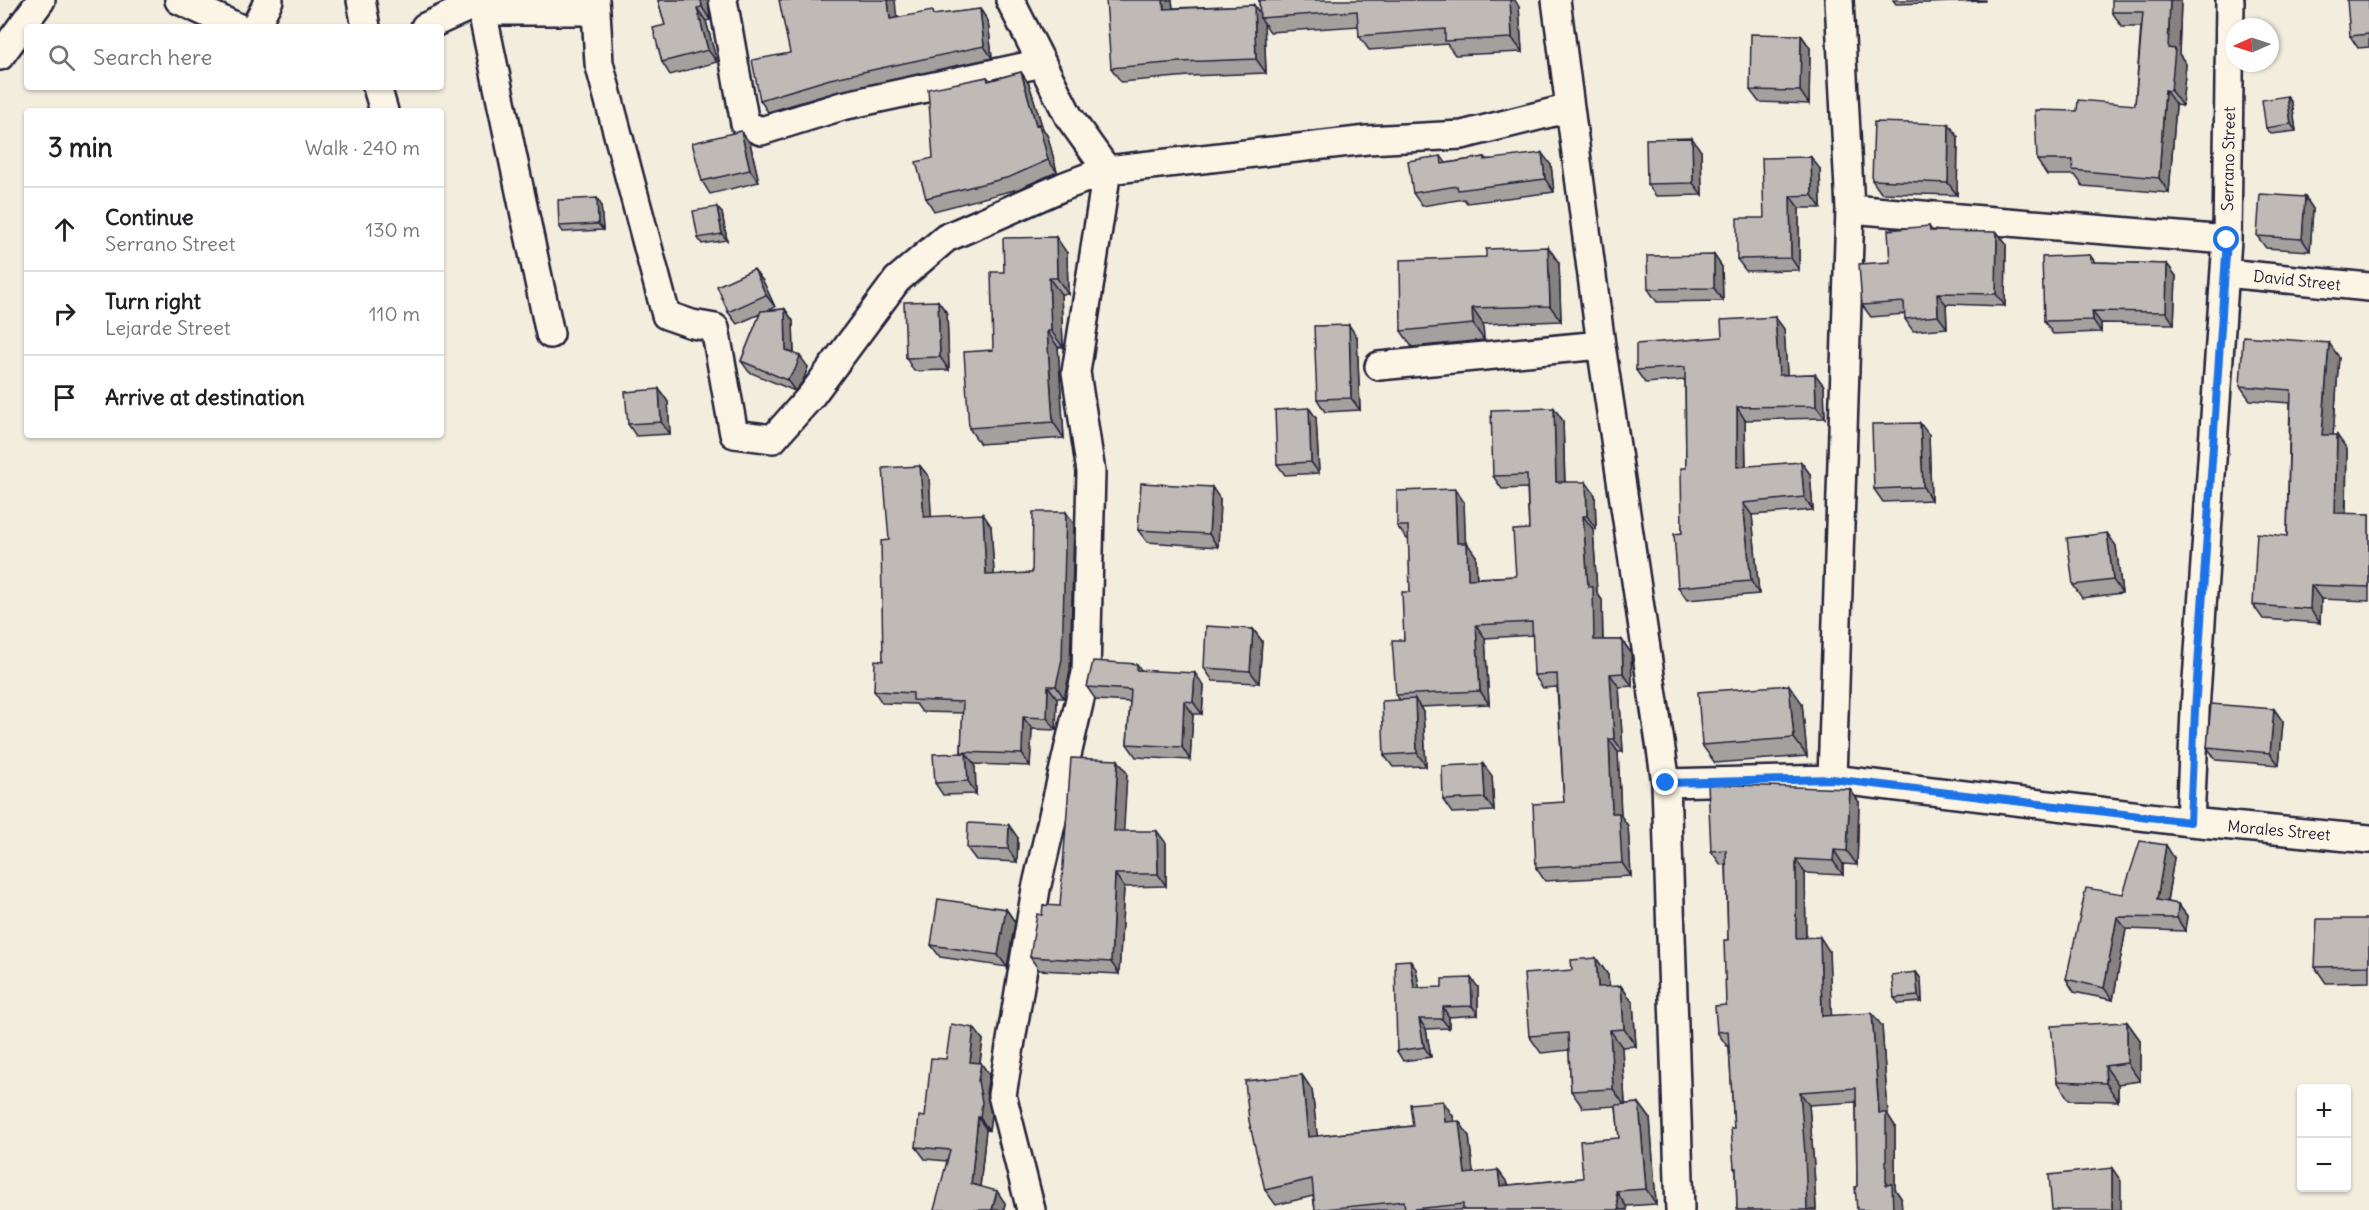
<!DOCTYPE html>
<meta charset="utf-8">
<style>
:root{--surface:#fff;--page:#f2f2f2;--text:#202124;--muted:#757577;--line:#e0e0e0}
body{margin:0;font-family:Delius,sans-serif;background:var(--page);color:var(--text)}
.controls{position:absolute;right:18px;bottom:18px;display:grid;overflow:hidden;border-radius:6px;box-shadow:0 2px 4px #0004}
.controls button{width:54px;height:54px;display:grid;place-items:center;padding:0;border:0;border-bottom:2px solid var(--line);background:var(--surface);color:var(--text);font:30px sans-serif}
.compass{position:absolute;left:2225px;top:18px;width:54px;height:54px;border-radius:50%;background:var(--surface);box-shadow:0 2px 4px #0004;rotate:267deg}
.stop{position:absolute;width:18px;height:18px;margin:-14px;border:4px solid #1a73e8;border-radius:50%;background:#fff}
.stop.end{background:#1a73e8;border-color:#fff;box-shadow:0 2px 6px #0008}
.list{margin:0;padding:0;list-style:none}
h2{display:flex;justify-content:space-between;align-items:center;height:78px;margin:0;padding:0 24px;font-size:26px}
h2 small{font-size:20px;font-weight:400;color:var(--muted)}
.list li{display:grid;grid-template-columns:39px 1fr auto;gap:18px;align-items:center;box-sizing:border-box;height:84px;padding:0 24px;border-top:2px solid var(--line)}
.list b{display:block;font-size:22px;white-space:nowrap}
.list p{margin:0;font-size:20px;white-space:nowrap;color:var(--muted)}
.list em{font-size:20px;font-style:normal;color:var(--muted)}
.icon{flex:none;width:33px;height:33px;fill:none;stroke:currentColor;stroke-width:2;stroke-linecap:round;stroke-linejoin:round}
.map{position:relative;flex:none;width:2369px;height:1210px;overflow:hidden}
.search{position:absolute;background:var(--surface);box-shadow:0 2px 4px #0004;left:24px;top:24px;width:420px;height:66px;display:flex;align-items:center;gap:15px;box-sizing:border-box;padding:0 21px;border-radius:6px;color:var(--muted);font-size:22px}
.panel{position:absolute;background:var(--surface);box-shadow:0 2px 4px #0004;left:24px;top:108px;width:420px;height:330px;border-radius:6px}
.map>svg:first-child{display:block}
.lines{fill:none;stroke-linecap:round;stroke-linejoin:round}
.street-casing{stroke:#22223b;stroke-width:32}
.street{stroke:#fcf5e5;stroke-width:27}
.wall{fill:#a4a09d;stroke:#22223b;stroke-width:1.5}
.shaded-wall{fill:#86827f;stroke:#22223b;stroke-width:1.5}
.building{fill:#bfbab6;stroke:#22223b;stroke-width:1.5}
.route{stroke:#1a73e8;stroke-width:8}
.labels{text-anchor:middle;stroke-width:5;stroke-linejoin:round;paint-order:stroke}
.street-label{font-size:16px;fill:#22223b;stroke:#fcf5e5}
</style>
<div class="map">
<svg width="2369" height="1210" viewBox="0 0 2369 1210">
<rect width="100%" height="100%" fill="#f3edde"/>
<filter id="ink" filterUnits="userSpaceOnUse"><feTurbulence type="fractalNoise" baseFrequency=".0167" numOctaves="2"/><feDisplacementMap in="SourceGraphic" scale="12" xChannelSelector="R" yChannelSelector="G"/><feConvolveMatrix kernelMatrix="1 2 1 2 8 2 1 2 1" color-interpolation-filters="sRGB"/></filter>
<g filter="url(#ink)">
<g class="lines">
<defs>
<path id="street" d="M179,0L237,27
M361,0L366,27
M482,0V11L550,334
M723,0L745,124L761,131L842,106L1042,63
M1010,0L1069,117L1107,170L1367,140L1462,135L1570,108
M1556,0L1601,345L1666,783L1680,1210
M482,11H596L595,0
M596,11L599,63L666,315L692,324L715,328L734,434L773,439L811,396L897,280L946,238L1062,187L1107,170L1076,372L1091,472L1086,673L1036,889L1002,1095L1031,1210
M255,27L269,0
M425,27L482,1
M0,56L41,0
M377,87L384,111
M1850,209L2227,240
M2225,273L2369,287
M1379,366L1601,345
M1832,779L1850,209L1839,0
M1666,783L1832,779L2190,822L2369,839
M2190,822L2195,710L2227,240L2230,0"/>
</defs>
<!-- street casing -->
<use href="#street" class="street-casing"/>
<!-- street -->
<use href="#street" class="street"/>
</g>
<!-- wall -->
<path class="wall" d="M658,0H708L710,20L706,21L717,62L670,75L662,62L665,25Z
M1172,0L1173,8L1254,5L1260,14L1259,0L1519,7L1522,52L1455,55L1447,44L1369,50L1359,36V26L1270,32L1264,23L1266,73L1189,76L1121,82L1111,68Z
M1893,0H1985V1L1896,4Z
M2181,0L2179,54L2186,64L2182,106L2176,105L2169,193L2083,186L2075,175H2047L2037,160L2077,111L2135,105L2141,27H2122L2112,12Z
M2369,0V47L2358,48L2350,36Z
M980,9L988,21L992,58L839,91L768,112L760,100L790,53L897,17L935,15Z
M1801,35L1810,48L1809,104L1759,102L1750,90Z
M1021,72L1029,84L1043,129L1048,137L1057,172L1018,189L934,211L926,198L933,158L987,77L990,80Z
M2287,96L2292,103L2296,131L2271,134L2266,128Z
M1958,137L1957,195L1881,193L1872,180Z
M750,143L759,182L710,194L702,181Z
M1701,151L1702,195L1656,196L1647,184Z
M1441,156L1446,163L1485,157L1487,159L1551,165L1554,192L1467,203L1464,199L1422,206L1413,193Z
M1820,169L1821,208H1799V270L1746,271L1737,259L1764,218Z
M2305,197L2313,209L2310,251L2266,248L2257,236Z
M597,198L601,205L603,230L563,232L559,226Z
M722,213L727,240L702,244L698,238Z
M1929,226L1932,231L2006,244L2005,306L1946,304L1947,328L1913,331L1905,319V314L1871,317L1862,305L1890,262Z
M1548,247L1559,263L1561,321L1483,324L1484,340L1412,347L1401,331L1486,257Z
M1067,253L1068,294H1061L1063,347H1058L1064,438L980,444L969,428L993,350L1004,272Z
M1714,255L1722,267L1723,301L1657,302L1648,289Z
M2090,255L2095,262L2167,264L2176,276L2174,324L2101,323V332L2053,334L2044,321Z
M763,281L775,307L768,310L785,309L793,321L794,353L808,367L803,381L795,391L749,372L741,361L760,314L737,324L728,312Z
M938,301L947,313L949,370L914,371L906,358Z
M1775,317L1784,329L1787,375L1815,374L1824,386L1825,418L1745,420L1746,467L1801,462L1810,474L1813,510L1752,515L1759,594L1687,600L1678,587L1686,468L1685,380L1645,383L1636,370Z
M1357,337L1360,410L1325,412L1317,399Z
M2339,357L2333,435L2347,449L2346,514H2369V601L2321,599L2320,623L2263,619L2253,605L2287,536L2290,403L2250,400L2240,386Z
M659,389L668,402L670,434L636,436L628,424Z
M1309,408L1316,418L1319,473L1285,475L1277,464Z
M1554,408L1563,421L1565,482L1595,495L1596,529H1593L1597,593L1602,600L1603,640H1622L1631,653L1632,686L1619,687L1623,752H1618L1621,816L1628,826L1631,876L1545,881L1536,868L1564,802L1557,687L1543,688L1534,675L1533,635L1485,638L1489,704L1420,707L1423,712L1426,766L1393,767L1384,755L1400,700L1396,695L1410,592L1409,539H1407L1397,526L1464,502L1465,543L1476,556L1477,578L1516,576L1529,529L1527,488L1502,489L1493,476Z
M1929,435L1931,500L1883,502L1874,489Z
M920,466L929,477L931,517L991,526L994,575L1032,573L1074,524L1070,671L1064,698H1057L1056,730L1032,729L1030,766L974,764L975,765L976,794L943,795L935,783L962,753L961,752L963,713L922,712L916,704L882,703L874,691L883,661L889,540Z
M1220,499L1218,547L1147,542L1138,530Z
M2107,533L2116,546L2122,593L2082,598L2073,585Z
M1253,629L1262,641L1259,683L1213,681L1204,668Z
M1137,664L1141,670L1204,686L1202,714H1193L1190,760L1136,757L1127,744L1130,702L1096,700L1087,687Z
M1802,703L1807,756L1715,763L1702,745Z
M2274,709L2283,722L2279,765L2216,760L2207,747Z
M1483,764L1492,776L1494,811L1452,813L1443,800Z
M1127,773L1123,831L1166,843V886L1124,887L1119,974L1039,970L1030,957L1042,915L1060,906Z
M1859,802L1857,865L1843,864V875L1805,873L1806,938L1829,951L1831,1015L1882,1026L1888,1115L1895,1126V1189L1901,1198L1857,1186L1856,1102L1809,1105L1814,1167L1816,1210H1737L1736,1171L1734,1168V1128L1729,1046H1727L1717,1032L1726,1005L1728,940L1726,864L1721,865L1711,851Z
M1018,838L1017,862L976,860L967,848Z
M2174,858L2167,902L2178,904L2187,916L2185,931L2126,929L2113,1000L2074,992L2066,979L2123,894Z
M1006,909L1015,922L1007,967L940,957L931,945Z
M2369,919V982L2326,983L2315,967Z
M1596,958L1608,975L1609,987L1621,986L1633,1003L1636,1046L1622,1047L1625,1104L1639,1103L1650,1118L1656,1204L1626,1206L1627,1210H1315L1313,1196L1276,1205L1265,1190L1302,1075L1312,1090L1317,1136L1413,1126L1453,1116L1454,1121L1469,1136L1473,1173L1509,1185L1583,1178L1619,1138L1616,1106L1583,1108L1571,1091L1569,1050L1541,1053L1529,1036L1572,970Z
M1416,969L1419,988L1478,987V1015L1449,1017V1028L1426,1029L1431,1057L1403,1061L1397,1051Z
M1916,972L1921,979L1922,1002L1899,1004L1894,998Z
M2127,1022L2140,1040V1081L2118,1084V1101L2069,1100L2057,1081Z
M983,1040L980,1063H981L989,1075L986,1093L991,1114L989,1130L986,1129L980,1187L1005,1203L1004,1210L947,1161L925,1159L916,1147L946,1059Z"/>
<!-- shaded-wall -->
<path class="shaded-wall" d="M701,0H708L710,20L702,7Z
M888,0H895L898,30L890,19Z
M1163,0H1172L1174,23L1164,9Z
M1510,0H1515L1519,7L1522,52L1512,38Z
M2170,0H2181L2179,54L2186,64L2182,106L2171,91L2168,48Z
M1254,5L1263,18H1260L1264,23L1266,73L1256,59Z
M697,8L706,21L717,62L708,50Z
M980,9L988,21L992,58L984,46Z
M1801,35L1810,48L1809,104L1800,91Z
M1021,72L1029,84L1043,129L1048,137L1057,172L1048,160L1036,125Z
M2165,90L2176,105L2169,193L2159,178Z
M2287,96L2292,103L2296,131L2291,124Z
M1949,124L1958,137L1957,195L1948,183Z
M741,131L750,143L759,182L750,170Z
M1692,138L1701,151L1702,195L1693,183Z
M1542,153L1551,165L1554,192L1545,179Z
M1811,157L1820,169L1821,208L1812,195Z
M1790,196L1799,208V270L1791,258Z
M2305,197L2313,209L2310,251L2302,239Z
M597,198L601,205L603,230L598,224Z
M717,207L722,213L727,240L722,234Z
M1997,232L2006,244L2005,306L1996,294Z
M1056,237L1067,253L1068,294L1057,278Z
M1548,247L1559,263L1561,321L1550,306Z
M1714,255L1722,267L1723,301L1714,288Z
M2167,264L2176,276L2174,324L2166,312Z
M754,269L763,281L775,307L766,295Z
M1049,278L1061,294L1063,347L1051,331Z
M1937,293L1946,304L1947,328L1938,316Z
M938,301L947,313L949,370L940,357Z
M1472,308L1483,324L1484,340L1473,324Z
M785,309L793,321L794,361L786,350Z
M2092,311L2101,323V332L2093,320Z
M1775,317L1784,329L1788,387L1779,375Z
M1349,325L1357,337L1360,410L1351,398Z
M1047,331L1058,347L1064,438L1053,422Z
M2329,343L2339,357L2332,449L2322,435Z
M800,356L808,367L803,381L795,391L787,380Z
M1815,374L1824,386L1825,418L1816,406Z
M659,389L668,402L670,434L661,422Z
M1737,407L1745,420L1746,480L1737,467Z
M1309,408L1316,418L1319,473L1311,462Z
M1554,408L1563,421L1565,495L1556,482Z
M1920,423L1929,435L1931,500L1923,487Z
M2337,435L2347,449L2345,528L2335,513Z
M1801,462L1810,474L1813,510L1804,497Z
M920,466L929,477L932,529L924,517Z
M1586,482L1595,495L1596,529L1587,516Z
M1212,487L1220,499L1218,547L1209,534Z
M1455,489L1464,502L1466,556L1457,543Z
M1743,503L1752,515L1759,594L1751,581Z
M1066,512L1074,524L1070,671L1064,698L1056,686Z
M983,514L991,526L995,587L986,575Z
M1583,516L1593,529L1597,593L1602,600L1603,653L1594,640L1588,587Z
M2107,533L2116,546L2122,593L2113,580Z
M1467,543L1476,556L1477,592L1468,579Z
M2311,585L2321,599L2320,623L2310,609Z
M1476,625L1485,638L1489,704L1480,691Z
M1253,629L1262,641L1259,683L1250,671Z
M1622,640L1631,653L1632,686L1623,673Z
M1195,673L1204,686L1202,714L1193,702Z
M1610,674L1619,687L1623,752L1614,739Z
M1789,685L1802,703L1807,756L1794,738Z
M1048,686L1057,698L1056,730L1047,718Z
M1415,699L1423,712L1426,766L1417,753Z
M1184,701L1193,714L1190,760L1182,747Z
M2274,709L2283,722L2279,765L2270,753Z
M1023,717L1032,729L1030,766L1022,754Z
M1609,739L1618,752L1621,816L1628,826L1631,876L1622,863L1612,813Z
M966,753L975,765L976,794L968,781Z
M1118,760L1127,773L1123,844L1114,831Z
M1483,764L1492,776L1494,811L1485,798Z
M1850,789L1859,802L1857,865L1847,851Z
M1009,825L1018,838L1017,862L1008,849Z
M1157,831L1166,843V886L1158,874Z
M2166,845L2174,858L2165,912L2157,900Z
M1834,850L1843,864V875L1833,861Z
M1796,859L1805,873L1806,951L1796,938Z
M1115,874L1124,887L1119,974L1111,962Z
M2178,904L2187,916L2185,931L2177,918Z
M1006,909L1015,922L1007,967L998,955Z
M2117,917L2126,929L2113,1000L2104,988Z
M1820,937L1829,951L1832,1029L1822,1016Z
M1596,958L1608,975L1610,1004L1598,987Z
M1410,960L1416,969L1421,997L1414,988Z
M1916,972L1921,979L1922,1002L1918,996Z
M1471,978L1478,987V1015L1472,1006Z
M1621,986L1633,1003L1636,1046L1624,1029Z
M1443,1007L1449,1017V1028L1442,1019Z
M1872,1013L1882,1026L1888,1115L1895,1126V1189L1901,1198L1902,1210H1893L1886,1185L1879,1113Z
M1419,1019L1426,1029L1431,1057L1424,1047Z
M2127,1022L2140,1040V1081L2127,1063Z
M974,1028L983,1040L978,1074L970,1062Z
M1610,1030L1622,1047L1625,1106L1613,1089Z
M981,1063L989,1075L986,1093L991,1114L989,1130L980,1118L978,1081Z
M2105,1066L2118,1084V1101L2106,1083Z
M1302,1075L1312,1090L1319,1151L1308,1137Z
M1800,1092L1809,1105L1814,1167L1816,1210H1807Z
M1443,1101L1453,1116L1456,1137L1445,1122Z
M1639,1103L1650,1118L1656,1204L1646,1189Z
M978,1117L986,1129L979,1196L971,1184Z
M1459,1121L1469,1136L1475,1189L1465,1174Z
M2112,1168L2121,1181V1210H2112Z
M1498,1170L1509,1185L1500,1186Z
M997,1191L1005,1203L1004,1210H992Z
M1616,1191L1626,1206L1627,1210H1619Z"/>
<!-- building -->
<path class="building" d="M658,0H701L702,7L697,8L708,50L662,62L653,28L665,25Z
M779,0H888L890,19L932,11L933,15L980,9L984,46L830,79L760,100L752,60L790,53Z
M1106,0H1163L1164,9L1254,5L1256,59L1179,62L1111,68Z
M1259,0H1510L1512,38L1445,41V29L1359,36L1357,11L1260,18Z
M2112,0H2170L2168,48L2175,49L2171,91L2165,90L2159,178L2072,170L2073,160H2037L2035,110L2077,111L2078,100L2135,105L2143,12H2112Z
M2347,0H2369V34L2350,36Z
M1751,34L1801,35L1800,91L1750,90Z
M1021,72L1036,125L1039,124L1048,160L1010,177L926,198L916,162L933,158L928,89L987,77L988,81Z
M2287,96L2291,124L2266,128L2262,100Z
M1874,122L1949,124L1948,183L1872,180Z
M741,131L750,170L702,181L692,143Z
M1692,138L1693,183L1647,184L1646,139Z
M1542,153L1545,179L1458,190L1457,186L1413,193L1408,161L1441,156L1442,164L1485,157V160Z
M1811,157L1812,195L1790,196L1791,258L1737,259V218H1764L1762,158Z
M2260,194L2305,197L2302,239L2257,236Z
M597,198L598,224L559,226L558,200Z
M717,207L722,234L698,238L693,211Z
M1929,226L1930,231L1997,232L1996,294L1937,293L1938,316L1905,319L1904,302L1862,305L1859,264L1890,262L1888,230Z
M1056,237L1057,278H1049L1051,331H1047L1053,422L969,428L964,352L993,350L991,272H1004L1003,238Z
M1548,247L1550,306L1472,308L1473,324L1401,331L1400,260L1486,257V249Z
M1714,255V288L1648,289L1647,256Z
M2090,255L2091,262L2167,264L2166,312L2092,311L2093,320L2044,321L2042,257Z
M754,269L766,295L728,312L717,286Z
M938,301L940,357L906,358L904,302Z
M785,309L786,350L800,356L795,370L787,380L741,361L761,311Z
M1775,317L1779,375L1815,374L1816,406L1737,407V467L1801,462L1804,497L1743,503L1751,581L1678,587L1674,534L1682,533L1681,468H1686L1685,367L1636,370V344L1722,337L1721,320Z
M1349,325L1351,398L1317,399L1314,326Z
M2243,336L2329,343L2322,435H2337L2335,513L2369,514V587L2311,585L2310,609L2253,605L2257,533L2287,536L2291,390L2240,386Z
M659,389L661,422L628,424L625,392Z
M1309,408L1311,462L1277,464L1275,410Z
M1554,408L1556,482H1586L1587,516H1583L1588,587H1593L1594,640H1622L1623,673L1610,674L1614,739H1609L1612,813H1619L1622,863L1536,868L1533,804L1564,802L1557,674L1534,675L1532,622L1476,625L1480,691L1396,695L1392,640H1404L1402,592H1410L1408,526H1397V491L1455,489L1457,543H1467L1468,579L1516,576L1513,530L1529,529L1527,475L1493,476L1491,410Z
M1920,423L1923,487L1874,489L1872,424Z
M920,466L924,517L983,514L986,575L1032,573L1033,512H1066L1062,659L1056,686H1048L1047,718L1023,717L1022,754L961,752L963,702L913,700V693L874,691L875,660L883,661L881,541L889,540L883,468Z
M1141,483L1212,487L1209,534L1138,530Z
M2107,533L2113,580L2073,585L2067,538Z
M1206,626L1253,629L1250,671L1204,668Z
M1093,661L1137,664V670L1195,673L1193,702L1184,701L1182,747L1127,744L1131,690L1087,687Z
M1789,685L1794,738L1702,745L1698,692Z
M1415,699L1417,753L1384,755L1382,701Z
M2211,704L2274,709L2270,753L2207,747Z
M966,753L968,781L935,783L933,754Z
M1071,758L1118,760L1114,831H1157L1158,874H1115L1111,962L1030,957L1037,914L1042,915L1043,905L1060,906Z
M1483,764L1485,798L1443,800L1442,766Z
M1708,784L1850,789L1847,851L1834,850L1833,861L1796,859V938L1820,937L1822,1016L1872,1013L1879,1113H1886V1185L1892,1184L1893,1210H1857L1855,1187L1857,1186L1856,1088L1800,1092L1805,1154L1807,1210H1737L1736,1168H1734L1731,1128H1734L1728,1031L1717,1032L1715,1006L1726,1005L1724,940H1728L1726,850L1711,851Z
M968,823L1009,825L1008,849L967,848Z
M2140,841L2166,845L2157,900L2178,904L2177,918L2117,917L2104,988L2066,979L2086,888L2123,894Z
M938,899L1006,909L998,955L931,945Z
M2317,919H2369V966L2315,967Z
M1596,958L1598,987L1621,986L1624,1029L1610,1030L1613,1089L1571,1091L1568,1033L1529,1036L1524,974L1572,970L1571,960Z
M1410,960L1414,988L1442,987V979L1471,978L1472,1006L1443,1007L1442,1019H1419L1424,1047L1397,1051L1395,961Z
M1916,972L1918,996L1894,998L1892,975Z
M2127,1022V1063L2105,1066L2106,1083L2057,1081L2051,1026Z
M951,1024L974,1028L970,1062L981,1063L978,1081L982,1102L980,1118L978,1117L971,1184L997,1191L992,1210H934L950,1150L916,1147L919,1116L925,1117L931,1058L946,1059Z
M1302,1075L1308,1137L1413,1126L1410,1104L1443,1101L1445,1122L1459,1121L1465,1174L1498,1170L1500,1186L1583,1178L1580,1141L1619,1138L1616,1105L1639,1103L1646,1189L1616,1191L1619,1210H1463V1204L1405,1210L1404,1201L1315,1210L1312,1179L1265,1190L1249,1121L1245,1081Z
M2112,1168V1210H2052L2049,1175Z"/>
</g>
<g class="lines" filter="url(#ink)">
<!-- route -->
<path class="route" d="M1666,783L1832,779L2190,822L2195,710L2227,240"/>
</g>
<g class="labels">
<!-- street labels -->
<g class="street-label">
<text transform="translate(2228 159) rotate(-89)" y="6">Serrano Street</text>
<text transform="translate(2297 280) rotate(6)" y="6">David Street</text>
<text transform="translate(2279 830) rotate(5)" y="6">Morales Street</text>
</g>
</g>
</svg>
<div class="controls">
<button>+</button>
<button>−</button>
</div>
<svg class="compass" viewBox="-18 -18 36 36"><path d="M0-13l5 13h-10z" fill="#e53935"/><path d="M0 13l5-13h-10z" fill="#757577"/></svg>
<div class="stop" style="left:2227px;top:240px"></div>
<div class="stop end" style="left:1666px;top:783px"></div>
<div class="search"><svg class="icon" aria-label="search" viewBox="0 0 24 24"><circle cx="10" cy="10" r="6"/><path d="M15 15l6 6"/></svg>Search here</div>
<section class="panel">
<h2>3 min<small>Walk · 240 m</small></h2>
<ul class="list">
<li><svg class="icon" aria-label="ahead" viewBox="0 0 24 24"><path d="M12 20V5M6 11l6-6 6 6"/></svg><div><b>Continue</b><p>Serrano Street</p></div><em>130 m</em></li>
<li><svg class="icon" aria-label="right" viewBox="0 0 24 24"><path d="M7 20v-9h11M14 6l5 5-5 5"/></svg><div><b>Turn right</b><p>Lejarde Street</p></div><em>110 m</em></li>
<li><svg class="icon" aria-label="arrive" viewBox="0 0 24 24"><path d="M6 21V4h12l-3 4 3 4H6"/></svg><div><b>Arrive at destination</b></div></li>
</ul>
</section>
</div>
